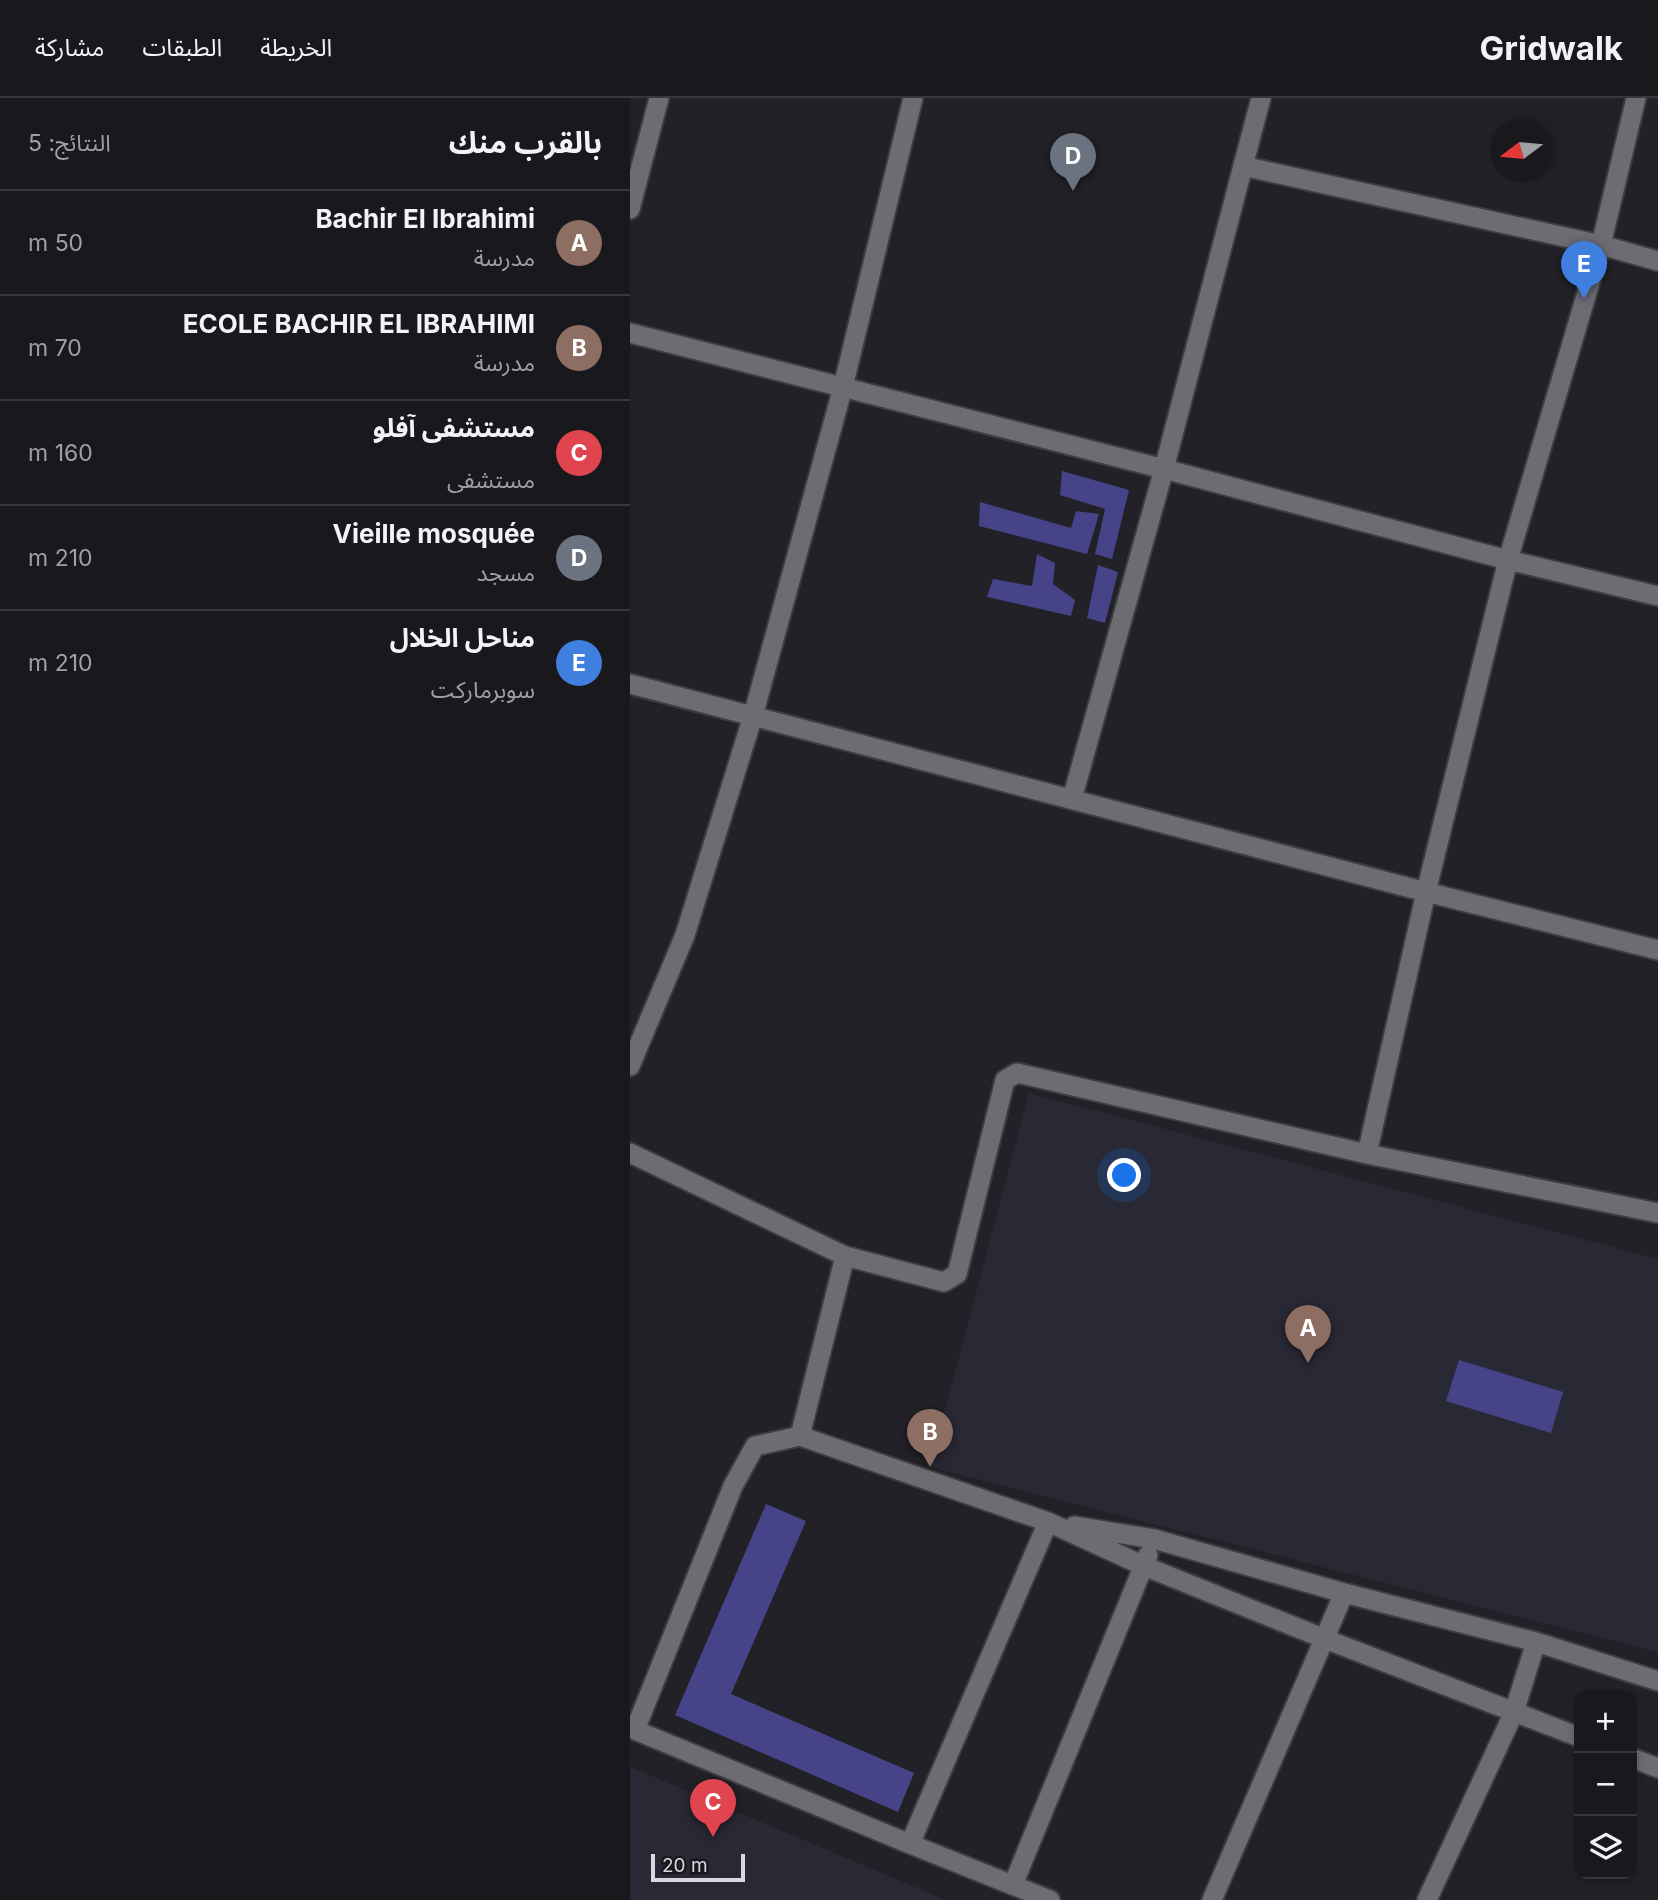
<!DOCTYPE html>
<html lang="ar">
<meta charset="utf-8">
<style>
:root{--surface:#19191d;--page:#26262a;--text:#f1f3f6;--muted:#9fa0a4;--line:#37383b;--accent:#b45309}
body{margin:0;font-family:Inter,"Noto Sans Arabic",sans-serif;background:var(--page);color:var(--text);direction:rtl}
.controls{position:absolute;right:21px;bottom:21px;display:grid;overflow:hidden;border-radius:14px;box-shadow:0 4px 10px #0003}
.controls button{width:63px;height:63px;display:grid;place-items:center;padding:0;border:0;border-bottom:2px solid var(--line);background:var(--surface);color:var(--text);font:35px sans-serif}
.compass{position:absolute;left:860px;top:21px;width:63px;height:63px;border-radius:50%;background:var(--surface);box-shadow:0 4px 10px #0003;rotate:254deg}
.scale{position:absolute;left:21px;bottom:18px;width:94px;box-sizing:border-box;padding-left:7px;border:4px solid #d9d9dd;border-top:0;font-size:19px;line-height:24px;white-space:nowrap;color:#d9d9dd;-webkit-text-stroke:5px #18181e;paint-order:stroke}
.you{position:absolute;left:495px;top:1078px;width:24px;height:24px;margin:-18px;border:5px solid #fff;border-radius:50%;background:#1a73e8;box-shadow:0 0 0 10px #1a73e833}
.badge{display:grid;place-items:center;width:46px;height:46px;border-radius:50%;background:var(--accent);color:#fff;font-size:23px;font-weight:700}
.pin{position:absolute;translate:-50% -58px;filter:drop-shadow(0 2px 4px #0008)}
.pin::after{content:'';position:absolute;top:37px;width:24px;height:21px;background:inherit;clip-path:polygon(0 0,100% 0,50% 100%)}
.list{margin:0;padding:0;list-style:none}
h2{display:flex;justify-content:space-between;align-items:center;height:91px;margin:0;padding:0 28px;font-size:30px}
h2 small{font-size:23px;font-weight:400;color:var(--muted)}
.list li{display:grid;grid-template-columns:46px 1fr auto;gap:21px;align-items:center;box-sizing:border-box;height:105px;padding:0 28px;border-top:2px solid var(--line)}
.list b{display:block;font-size:26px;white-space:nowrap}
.list p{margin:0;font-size:23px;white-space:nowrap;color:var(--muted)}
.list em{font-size:23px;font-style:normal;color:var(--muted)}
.icon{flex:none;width:38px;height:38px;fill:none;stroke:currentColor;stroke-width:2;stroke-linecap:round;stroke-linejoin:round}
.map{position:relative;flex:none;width:1028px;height:1802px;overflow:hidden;direction:ltr}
header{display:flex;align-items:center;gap:42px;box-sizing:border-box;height:98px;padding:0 35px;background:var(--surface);border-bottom:2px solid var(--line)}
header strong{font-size:33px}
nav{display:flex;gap:38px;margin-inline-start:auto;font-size:24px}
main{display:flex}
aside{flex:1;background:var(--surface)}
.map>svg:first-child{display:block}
.built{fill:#292935}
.building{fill:#474389}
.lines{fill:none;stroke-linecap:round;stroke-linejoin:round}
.minor-casing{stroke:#3c3c41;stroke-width:23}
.tertiary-casing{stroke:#3c3c41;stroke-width:23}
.minor{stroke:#6c6c73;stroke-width:19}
.tertiary{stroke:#6c6c73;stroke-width:19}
</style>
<header>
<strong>Gridwalk</strong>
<nav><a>الخريطة</a><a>الطبقات</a><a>مشاركة</a></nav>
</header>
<main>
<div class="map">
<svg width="1028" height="1802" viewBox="0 0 1028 1802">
<rect width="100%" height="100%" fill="#212127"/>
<!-- built -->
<path class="built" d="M399,995L1028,1161V1554L300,1369Z
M0,1669L17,1676L316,1802H0Z"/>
<!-- building -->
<path class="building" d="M432,373L499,392L482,461L465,456L475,411L430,397Z
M350,404L441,430L446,413L469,416L457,456L349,428Z
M407,456L425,465L423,486L445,502L441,518L357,499L363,481L402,488Z
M468,467L488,474L475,525L457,520Z
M829,1262L933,1294L921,1335L816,1303Z
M136,1406L176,1423L101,1596L284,1675L268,1714L45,1617Z"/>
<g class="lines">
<defs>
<path id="minor" d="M631,0L613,68L971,147
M0,111L29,0
M0,235L534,371L878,462L1028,498
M442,701L534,371L613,68
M0,968L55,837L123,618L213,289L283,0
M0,1055L215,1158L314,1184L327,1176L375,982L387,975L737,1056L1028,1115
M737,1056L796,794
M170,1338L215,1158
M444,1428L524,1441L714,1495L906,1544L1028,1583
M0,1630L280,1746L420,1802
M5,1632L103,1388L125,1348L170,1338L418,1424L514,1468L695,1541L949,1639
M1002,1660L1028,1670
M280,1746L418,1424
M383,1787L518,1457
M582,1802L714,1495
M797,1802L884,1614L906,1544"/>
<path id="tertiary" d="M971,147L1028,163
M0,586L796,794L1028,852
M796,794L878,462L971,147L1006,0"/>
</defs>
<!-- minor casing -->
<use href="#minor" class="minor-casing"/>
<!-- tertiary casing -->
<use href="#tertiary" class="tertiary-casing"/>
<!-- minor -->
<use href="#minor" class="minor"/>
<!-- tertiary -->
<use href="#tertiary" class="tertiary"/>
</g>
</svg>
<div class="controls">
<button>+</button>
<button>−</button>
<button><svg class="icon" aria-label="layers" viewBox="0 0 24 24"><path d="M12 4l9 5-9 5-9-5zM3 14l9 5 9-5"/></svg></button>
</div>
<svg class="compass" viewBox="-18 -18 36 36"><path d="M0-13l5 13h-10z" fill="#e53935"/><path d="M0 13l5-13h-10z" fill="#9fa0a4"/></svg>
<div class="scale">20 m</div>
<div class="you"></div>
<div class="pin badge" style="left:678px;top:1265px;background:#8d6e63">A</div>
<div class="pin badge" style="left:300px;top:1369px;background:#8d6e63">B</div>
<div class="pin badge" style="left:83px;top:1739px;background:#e0444e">C</div>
<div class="pin badge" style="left:443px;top:93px;background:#6b7280">D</div>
<div class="pin badge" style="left:954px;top:201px;background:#3f7fe0">E</div>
</div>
<aside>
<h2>بالقرب منك<small>النتائج: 5</small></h2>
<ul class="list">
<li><span class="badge" style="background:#8d6e63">A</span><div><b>Bachir El Ibrahimi</b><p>مدرسة</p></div><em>50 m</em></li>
<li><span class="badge" style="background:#8d6e63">B</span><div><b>ECOLE BACHIR EL IBRAHIMI</b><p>مدرسة</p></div><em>70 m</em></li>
<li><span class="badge" style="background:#e0444e">C</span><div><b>مستشفى آفلو</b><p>مستشفى</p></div><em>160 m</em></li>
<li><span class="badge" style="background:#6b7280">D</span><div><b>Vieille mosquée</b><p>مسجد</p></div><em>210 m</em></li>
<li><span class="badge" style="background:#3f7fe0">E</span><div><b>مناحل الخلال</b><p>سوبرماركت</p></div><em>210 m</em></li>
</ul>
</aside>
</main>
